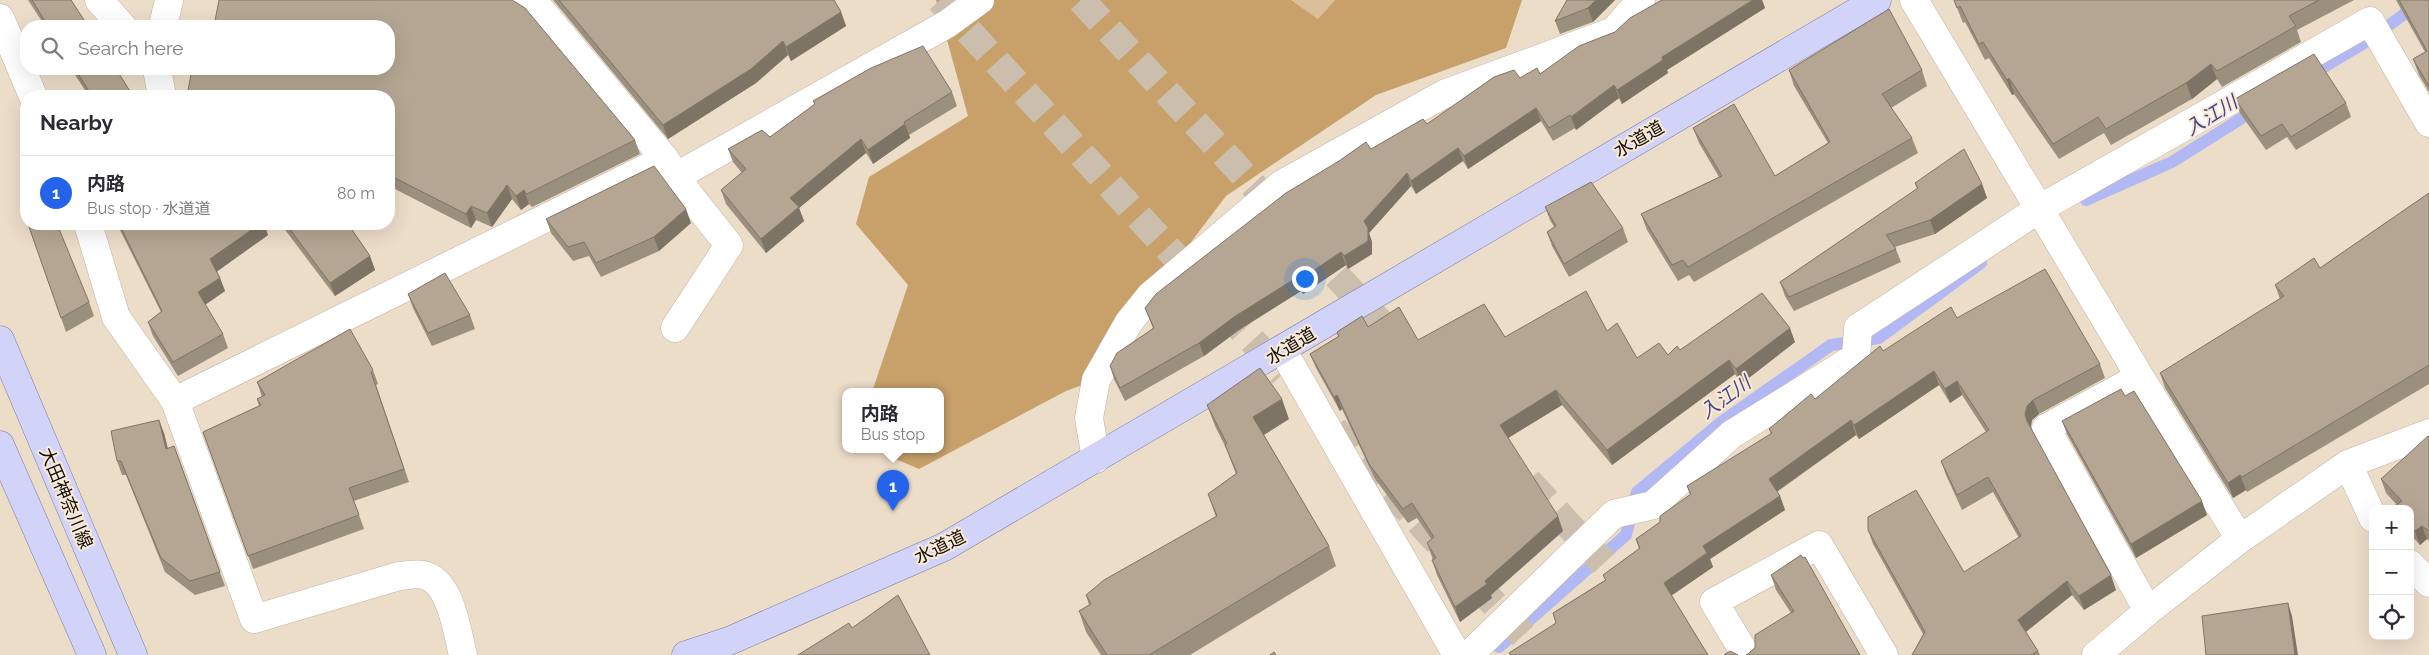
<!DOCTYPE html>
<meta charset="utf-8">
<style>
:root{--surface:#fff;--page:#f7f7f7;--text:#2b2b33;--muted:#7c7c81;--line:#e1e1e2;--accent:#2563eb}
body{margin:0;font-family:Raleway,"Noto Sans JP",sans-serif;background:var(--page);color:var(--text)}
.controls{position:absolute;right:15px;bottom:15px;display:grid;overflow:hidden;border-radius:10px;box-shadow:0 5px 20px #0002}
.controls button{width:45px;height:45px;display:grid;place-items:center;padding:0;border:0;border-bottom:1px solid var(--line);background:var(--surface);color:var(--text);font:25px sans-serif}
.you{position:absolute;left:1304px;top:278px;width:18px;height:18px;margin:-12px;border:4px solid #fff;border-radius:50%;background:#1a73e8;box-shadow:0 0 0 8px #1a73e833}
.badge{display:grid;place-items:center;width:32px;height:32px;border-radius:50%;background:var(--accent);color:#fff;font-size:16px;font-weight:700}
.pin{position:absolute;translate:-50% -41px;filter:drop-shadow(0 1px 2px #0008)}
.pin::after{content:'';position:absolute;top:26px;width:18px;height:15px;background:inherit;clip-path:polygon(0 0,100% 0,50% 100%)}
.popup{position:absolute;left:842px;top:388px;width:102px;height:65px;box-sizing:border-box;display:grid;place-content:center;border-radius:10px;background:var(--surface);filter:drop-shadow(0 1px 4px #0005);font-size:16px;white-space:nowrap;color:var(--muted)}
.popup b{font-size:19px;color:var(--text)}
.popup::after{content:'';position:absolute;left:50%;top:100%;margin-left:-10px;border:10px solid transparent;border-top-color:var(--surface)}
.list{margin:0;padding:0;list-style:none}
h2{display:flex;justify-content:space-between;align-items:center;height:65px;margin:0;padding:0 20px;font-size:21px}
h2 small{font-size:16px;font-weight:400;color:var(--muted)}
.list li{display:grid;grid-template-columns:32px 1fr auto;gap:15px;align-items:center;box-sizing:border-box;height:75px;padding:0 20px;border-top:1px solid var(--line)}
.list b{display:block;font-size:19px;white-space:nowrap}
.list p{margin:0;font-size:16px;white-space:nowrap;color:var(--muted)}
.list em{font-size:16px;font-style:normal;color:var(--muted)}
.icon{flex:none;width:28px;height:28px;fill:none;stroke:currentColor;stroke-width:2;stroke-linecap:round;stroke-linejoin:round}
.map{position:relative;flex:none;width:2429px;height:655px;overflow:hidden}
.search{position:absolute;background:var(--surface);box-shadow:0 5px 20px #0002;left:20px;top:20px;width:375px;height:55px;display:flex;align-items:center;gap:12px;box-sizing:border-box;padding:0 18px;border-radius:20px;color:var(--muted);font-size:19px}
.panel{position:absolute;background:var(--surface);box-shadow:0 5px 20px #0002;left:20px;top:90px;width:375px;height:140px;border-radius:20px}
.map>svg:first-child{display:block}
.green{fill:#dbbf9a}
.forest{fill:#c7a06a}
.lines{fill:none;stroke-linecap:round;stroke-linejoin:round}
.stream{stroke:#b2b8f3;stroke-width:12}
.highway-tunnel{stroke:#cbbeac;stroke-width:28;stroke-dasharray:28 14;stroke-linecap:butt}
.minor-casing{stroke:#c2b3a0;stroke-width:29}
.major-casing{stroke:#7a7ca1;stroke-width:29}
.minor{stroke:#fff;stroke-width:28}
.major{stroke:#d1d4f8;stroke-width:28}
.wall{fill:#9b8f7e}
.shaded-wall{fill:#7e7466}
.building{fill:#b4a692;stroke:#7e7466}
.labels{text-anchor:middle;stroke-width:4;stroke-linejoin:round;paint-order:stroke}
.street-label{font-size:18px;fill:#110c06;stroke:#faead6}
.water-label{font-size:19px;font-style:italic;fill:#44458c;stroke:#faead6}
</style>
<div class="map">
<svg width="2429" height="655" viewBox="0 0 2429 655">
<rect width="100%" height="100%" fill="#ecddc9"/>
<!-- green -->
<path class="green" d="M1291,0H1335L1318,19Z"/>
<!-- forest -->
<path class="forest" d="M936,0H1291L1318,19L1335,0H1522L1506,48L1376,95L1226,196L1150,296L1096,380L1066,391L919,469L884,454L883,450H940V392H872L908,285L856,224L869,177L968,116Z"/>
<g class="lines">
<!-- stream -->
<path class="stream" d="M2309,76L2372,38L2423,0
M2086,200L2172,162L2258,108
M1499,647L1626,535L1637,492L1720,423L1831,345L1879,338L1981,263"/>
<!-- highway-tunnel -->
<path class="highway-tunnel" d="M940,0L1283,374
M1081,0L1281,215
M1308,245L1403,347
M1334,429L1541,655
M1528,481L1636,598"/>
<defs>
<path id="minor" d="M99,0L122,26
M521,0L540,9L665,159L690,196L729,245L675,328
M1914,0L2140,377L2240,539
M0,18L33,96
M163,26L169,0
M157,69L162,96
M677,176L947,24L980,0
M88,224L116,317L175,401L254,619L399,576C406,576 416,573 423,575C451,580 457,632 463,655
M1283,351L1457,655
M2140,377L2046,428L2148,611
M175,401L665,159
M1096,459L1089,418L1096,380L1129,322L1150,296L1282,184L1444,94L1614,31L1641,0
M2348,464L2373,518
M2410,564L2429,583
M1469,655L1614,514L1653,505L1732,434L1856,357L1858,328L2039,209L2370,21L2429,123
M1746,655L1714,602L1819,545L1884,655
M2096,655L2148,611L2240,539L2348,464L2429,433"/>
<path id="major" d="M0,340L133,655
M0,445L92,655
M686,655L729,641L944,547L1877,0"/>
</defs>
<!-- minor casing -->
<use href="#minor" class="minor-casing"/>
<!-- major casing -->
<use href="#major" class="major-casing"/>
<!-- minor -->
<use href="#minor" class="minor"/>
<!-- major -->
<use href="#major" class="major"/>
</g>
<!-- wall -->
<path class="wall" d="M28,0H71L88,26H45Z
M553,0H834L841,12L846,26L791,61L788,55L756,83L668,139Z
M1567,0H1615L1593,22L1560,34L1555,21Z
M1662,0H1762L1765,8L1667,70L1668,73L1622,104L1619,98L1576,130L1575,128L1553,141L1541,121L1468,169L1463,161L1416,194L1411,186L1369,233L1372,242V254L1348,269L1346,265L1303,294L1301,291L1239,330L1204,356L1125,401L1114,379L1110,366L1153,328L1145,308L1371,149L1427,124L1520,78L1540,74L1615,32Z
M1954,0H2354L2297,30L2301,42L2222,87L2217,79L2192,99L2111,145L2104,133L2059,159L2014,94L2012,95L1989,58L1985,60L1965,22L1963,23Z
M2396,0H2429V92L2419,75L2413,59L2425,52Z
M71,69H116L133,96H89Z
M1789,70H1922L1927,86L1891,108L1912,138L1918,153L1694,282L1689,275L1678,281L1647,230L1641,214L1719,177L1699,143L1693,128L1775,176L1828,143L1794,86Z
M952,92L957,106L909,135L910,138L873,164L866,153L799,208L804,221L766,253L726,204L721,190L742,173L733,162L728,149L770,137L815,104L813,101Z
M389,96L635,140L640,154L532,207L529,204L521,210L512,199L492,227L476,220L471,228L389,186Z
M2235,99L2346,103L2351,117L2296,150L2287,137L2266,150L2240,113Z
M1915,183L1982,184L1987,198L1935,234L1895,247L1901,262L1794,311L1785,296L1780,282L1917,189Z
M2429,193V384L2247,492L2246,490L2233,498L2165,388L2160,373L2280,299L2275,285L2320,268Z
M1545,207L1623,228L1628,242L1569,277L1552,246L1547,232L1554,227L1550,220Z
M546,219L691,223L659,251L601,277L589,256L573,261L551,233Z
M28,224L89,302L94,316L66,332Z
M117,224H264L268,235L217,271L225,291L205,305L223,334L228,348L178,376L153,336L148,322L161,312Z
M283,224H348L370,256L375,270L335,296L286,231Z
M408,294L470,315L475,329L432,346L413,308Z
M1957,318L2100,364L2105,378L2039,414L2032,420L2031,428L2116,590L2084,610L2072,595L2026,632L2038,651L2040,655H1912L1923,634L1873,544L1868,530L1964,572L2019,538L1993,492L1962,510L1946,475L1941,461L1986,432L1962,395L1950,403L1939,385L1859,439L1856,435L1777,492L1780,496L1785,510L1710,559L1713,567L1671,596L1708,655H1510L1509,653L1556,623L1553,613L1605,580L1603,575L1639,549L1636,539L1660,522L1690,495L1687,486L1771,434L1769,429L1815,399L1883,351Z
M1368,327L1418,340L1505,337L1607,331L1637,358L1668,355L1680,350L1795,342L1741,384L1735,374L1612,465L1562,405L1508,438L1563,531L1491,595L1492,598L1460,622L1437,575L1432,560H1433L1427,543L1432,540L1417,518L1408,523L1375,479L1342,409L1340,411L1316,368L1310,354L1338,337L1337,332Z
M373,370L378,384L376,385L409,482L354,501L364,529L253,569L203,432L259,406L257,399L262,397L257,382Z
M2125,396L2207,515L2136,558L2067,434L2062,421Z
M1207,405L1289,419L1264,435L1329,546L1336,566L1190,655H1101L1086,632L1079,611L1089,605L1086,595L1216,517L1208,494L1236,474L1226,448L1215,426Z
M164,433L168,449L174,446L225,586L195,595L165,572L126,475H122L117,461Z
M2429,437V541L2427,539L2420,545L2410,534V509H2394L2393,507L2397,505L2386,493L2381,479Z
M1771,575L1860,655L1748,654L1791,613L1776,590Z"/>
<!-- shaded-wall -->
<path class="shaded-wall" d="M1596,0H1615L1593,22L1588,8Z
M1753,0H1762L1765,8L1667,70L1668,73L1622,104L1617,90L1662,57Z
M841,12L846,26L791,61L786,47Z
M783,41L788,55L756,83L668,139L663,125Z
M2211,64L2217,79L2192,99L2186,83Z
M2009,78L2014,94L2012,95L2007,80Z
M1614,85L1619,98L1576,130L1571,117Z
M1536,108L1541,121L1468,169L1464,156Z
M905,124L910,138L873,164L868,150Z
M861,139L866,153L799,208L804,221L766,253L761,239L790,198Z
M1458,148L1463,161L1416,194L1411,181Z
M1407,173L1411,186L1369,233L1372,242V254L1348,269L1344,256L1364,221Z
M1982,184L1987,198L1935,234L1930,220Z
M507,185L512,199L492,227L487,213Z
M524,190L529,204L521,210L516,196Z
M471,206L476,220L471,228L466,214Z
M686,209L691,223L659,251L654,237Z
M260,224H264L268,235L215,273L210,259Z
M1341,252L1346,265L1303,294L1298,281Z
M370,256L375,270L335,296L330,283Z
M220,278L225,291L203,306L198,292Z
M1296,278L1301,291L1239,330L1204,356L1199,343L1234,317Z
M1790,328L1795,342L1741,384L1736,369Z
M1729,360L1735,374L1612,465L1607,450Z
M1934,371L1939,385L1859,439L1854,425Z
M1957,381L1962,395L1950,403L1945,389Z
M1556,390L1562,405L1505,440L1500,425Z
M1337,395L1342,409L1340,411L1334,397Z
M1282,399L1289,419L1260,437L1253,417Z
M2033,400L2039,414L2032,420L2030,428L2027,421L2025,414L2027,406Z
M159,420L164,433L171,463L166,449Z
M1851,420L1856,435L1774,493L1769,479Z
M2240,475L2246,490L2233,498L2228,483Z
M1780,496L1785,510L1710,559L1713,567L1669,597L1664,583L1703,546Z
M2202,501L2207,515L2136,558L2131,544Z
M1558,516L1563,531L1491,595L1492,598L1460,622L1455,607Z
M2422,526L2427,539L2420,545L2415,531Z
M2111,575L2116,590L2084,610L2079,596Z
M2067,581L2072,595L2023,634L2018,620Z
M2288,603L2292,616L2298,655H2295Z"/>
<!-- building -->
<path class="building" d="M32,0H71L88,26H48Z
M219,0H512L525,8L635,140L527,194L524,190L516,196L507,185L487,213L471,206L466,214L389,175V96H187L192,69H389V26H214Z
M559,0H834L841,12L786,47L783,41L751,69L663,125Z
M1567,0H1596L1588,8L1555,21Z
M1662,0H1753L1662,57L1663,60L1617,90L1614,85L1571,117L1570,115L1549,128L1536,108L1464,156L1458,148L1411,181L1407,173L1364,221L1368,228V241L1344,256L1341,252L1298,281L1296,278L1234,317L1199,343L1120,388L1110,366L1117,353L1154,328L1145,308L1156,294L1286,193L1339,161L1366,142L1371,149L1423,119L1427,124L1494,77L1514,70L1520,78L1537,68L1540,74L1579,46L1615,32L1630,18Z
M1954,0H2319L2289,16L2296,26L2217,71L2211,64L2186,83L2106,129L2098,117L2053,144L2009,78L2007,80L1983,42L1979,44L1960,6L1957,8Z
M2399,0H2429V86L2413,59L2427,51Z
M1889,9L1922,70L1882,94L1912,138L1688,267L1683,260L1672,265L1641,214L1722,176L1693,128L1734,104L1775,176L1830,142L1789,70Z
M923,46L952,92L904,122L905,124L868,150L861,139L790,198L799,207L761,239L721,190L746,169L728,149L762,130L770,137L815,104L813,101L871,68Z
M2314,54L2346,103L2291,137L2282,124L2261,136L2235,99Z
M75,69H116L133,96H92Z
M1964,149L1982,184L1930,220L1886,235L1896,249L1789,297L1780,282L1918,188L1915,183Z
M654,166L686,209L654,237L596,263L584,242L568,247L546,219Z
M1591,182L1623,228L1564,264L1547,232L1556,226L1545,207Z
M2429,193V365L2242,477L2240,475L2228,483L2160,373L2284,296L2275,285L2314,258L2320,268Z
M26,211V219L24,212Z
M28,224H57L89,302L61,318Z
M119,224H260L210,259L220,278L198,292L223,334L173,362L148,322L162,311Z
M286,224H348L370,256L330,283Z
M2045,269L2100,364L2033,400L2027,406L2025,414L2027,421L2111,575L2079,596L2067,581L2018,620L2038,651L2031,655H1912L1925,632L1868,530V517L1916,490L1964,572L2021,536L1988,477L1957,495L1941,461L1989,430L1957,381L1945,389L1934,371L1854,425L1851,420L1769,479L1780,496L1703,546L1707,553L1664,583L1708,655H1511L1509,653L1556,623L1553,613L1606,580L1603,575L1640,548L1636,539L1660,522V516L1691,494L1687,486L1772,433L1769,429L1811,394L1815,399L1880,346L1883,351L1951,307L1957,318Z
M445,273L470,315L428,333L408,294Z
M1586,291L1607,331L1617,323L1637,358L1659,343L1668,355L1677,346L1680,350L1762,293L1790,328L1736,369L1729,360L1607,450L1556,390L1500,425L1558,516L1485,581L1487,584L1455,607L1432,560L1436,558L1427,543L1434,537L1412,503L1403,509L1369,464L1337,395L1334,397L1310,354L1339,336L1337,332L1362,316L1368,327L1399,307L1418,340L1484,304L1505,337Z
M350,329L373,370L371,372L404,469L349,488L359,515L248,556L203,432L261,405L257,399L265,395L257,382Z
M1260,368L1282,399L1253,417L1329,546L1149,655H1107L1079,611L1091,604L1086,595L1104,580L1217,516L1208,494L1237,473L1225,445L1227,444L1207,405Z
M2121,389L2125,396L2134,391L2202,501L2131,544L2062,421Z
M159,420L166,449L174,446L220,572L190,581L161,558L121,461H117L111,431Z
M2428,436L2429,437V531L2422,526L2415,531L2410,525V509H2395L2393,507L2402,501L2381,479Z
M1801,555L1803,558L1805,557L1860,655H1746L1748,654L1755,648V635L1794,611L1771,575Z
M898,595L930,655H798L849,623L852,628Z
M2288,603L2295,655H2206L2202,616Z
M1730,651L1738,655H1724Z
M1274,652L1276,655H1270Z"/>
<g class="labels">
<!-- street labels -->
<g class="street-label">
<text transform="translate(1639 139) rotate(-30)" y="6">水道道</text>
<text transform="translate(1291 346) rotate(-31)" y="6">水道道</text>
<text transform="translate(66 498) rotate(67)" y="6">大田神奈川線</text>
<text transform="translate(940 547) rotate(-26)" y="6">水道道</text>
</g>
<!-- water labels -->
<g class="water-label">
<text transform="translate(2211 115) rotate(-32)" y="7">入江川</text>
<text transform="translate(1725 397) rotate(-36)" y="7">入江川</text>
</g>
</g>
</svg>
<div class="controls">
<button>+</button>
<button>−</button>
<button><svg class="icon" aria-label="locate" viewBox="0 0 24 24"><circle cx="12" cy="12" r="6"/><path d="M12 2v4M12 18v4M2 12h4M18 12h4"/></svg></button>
</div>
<div class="you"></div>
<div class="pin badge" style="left:893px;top:511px">1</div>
<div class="popup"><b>内路</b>Bus stop</div>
<div class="search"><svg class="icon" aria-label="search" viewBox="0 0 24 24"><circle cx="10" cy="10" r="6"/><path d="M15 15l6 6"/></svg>Search here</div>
<section class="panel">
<h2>Nearby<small></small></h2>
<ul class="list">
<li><span class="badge">1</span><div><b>内路</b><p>Bus stop · 水道道</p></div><em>80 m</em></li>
</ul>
</section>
</div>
